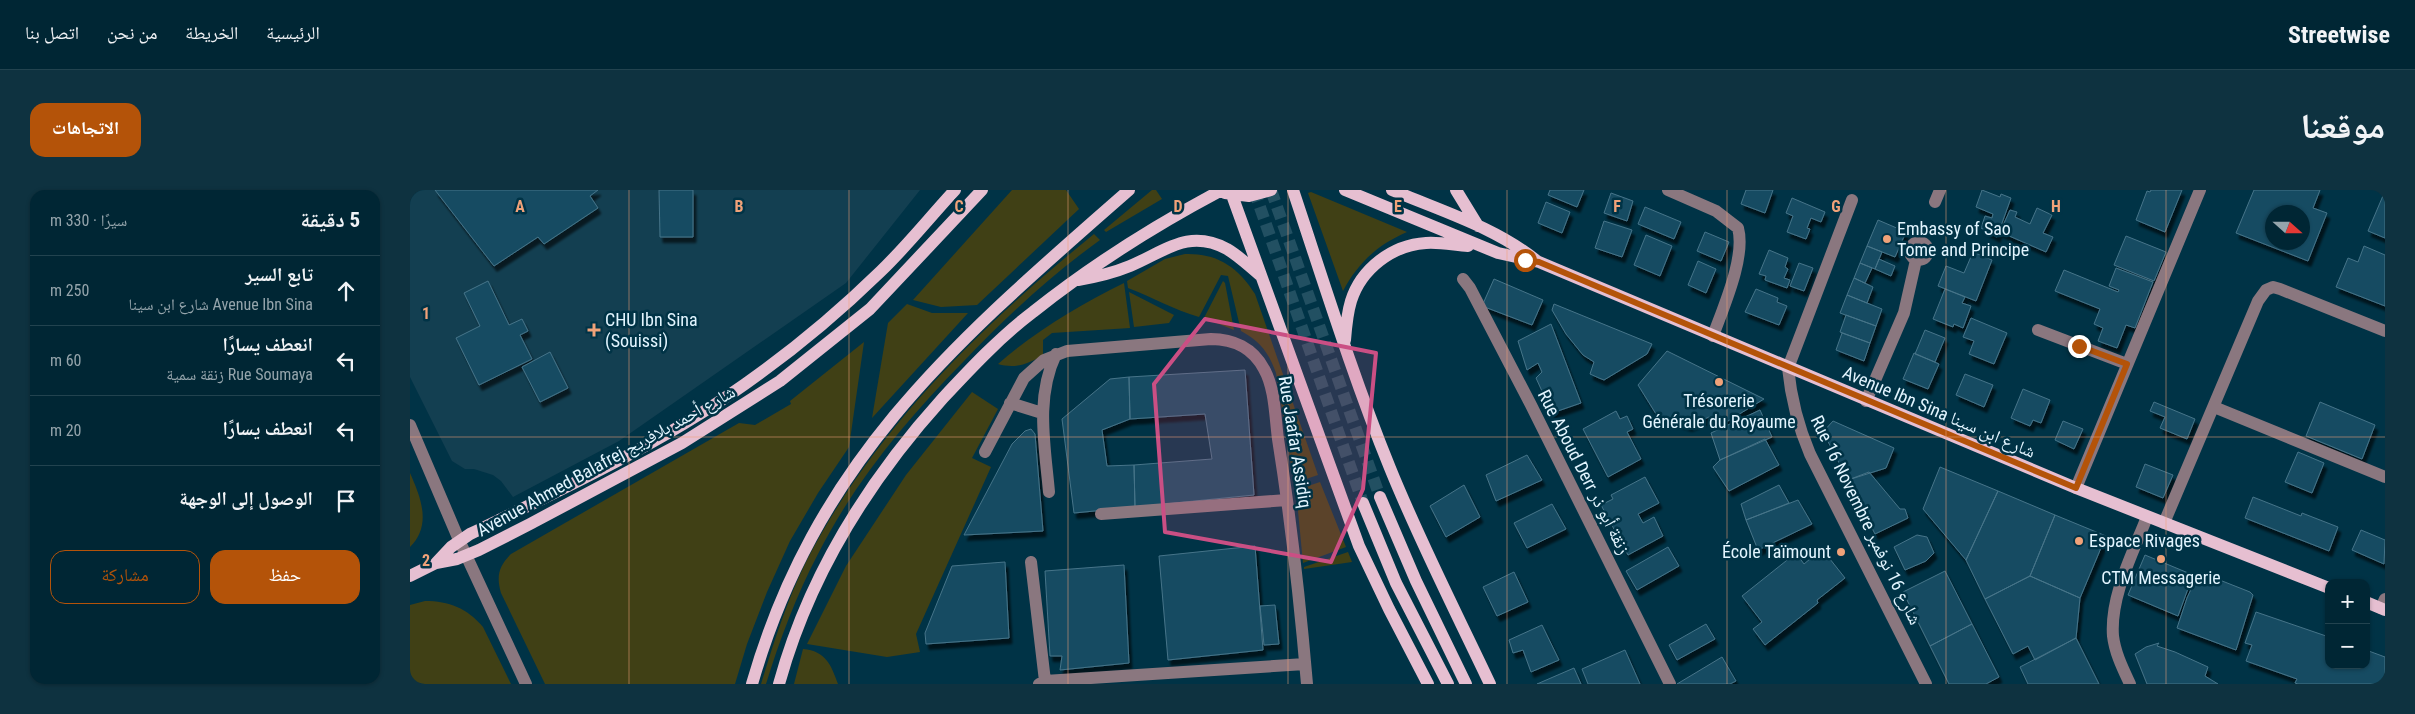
<!DOCTYPE html>
<html lang="ar">
<meta charset="utf-8">
<style>
:root{--surface:#002634;--page:#0e3240;--text:#f1f3f6;--muted:#95a5ac;--line:#22434f;--accent:#b45309}
body{margin:0;font-family:"Roboto Condensed","Noto Naskh Arabic",sans-serif;background:var(--page);color:var(--text);direction:rtl}
.controls{position:absolute;right:15px;bottom:15px;display:grid;overflow:hidden;border-radius:10px;box-shadow:0 1px 4px #0004}
.controls button{width:45px;height:45px;display:grid;place-items:center;padding:0;border:0;border-bottom:1px solid var(--line);background:var(--surface);color:var(--text);font:25px sans-serif}
.compass{position:absolute;left:1855px;top:15px;width:45px;height:45px;border-radius:50%;background:var(--surface);box-shadow:0 1px 4px #0004;rotate:111deg}
.stop{position:absolute;width:15px;height:15px;margin:-11px;border:4px solid #b45309;border-radius:50%;background:#fff}
.stop.end{background:#b45309;border-color:#fff;box-shadow:0 1px 5px #0008}
.list{margin:0;padding:0;list-style:none}
h2{display:flex;justify-content:space-between;align-items:center;height:65px;margin:0;padding:0 20px;font-size:21px}
h2 small{font-size:16px;font-weight:400;color:var(--muted)}
.list li{display:grid;grid-template-columns:32px 1fr auto;gap:15px;align-items:center;box-sizing:border-box;height:70px;padding:0 20px;border-top:1px solid var(--line)}
.list b{display:block;font-size:19px;white-space:nowrap}
.list p{margin:0;font-size:16px;white-space:nowrap;color:var(--muted)}
.list em{font-size:16px;font-style:normal;color:var(--muted)}
.actions{display:flex;gap:10px;padding:15px 20px}
.actions a{flex:1;padding:11px 0;border:1px solid var(--accent);border-radius:15px;text-align:center;font-size:18px;color:var(--accent)}
.actions .main{background:var(--accent);color:#fff}
.icon{flex:none;width:28px;height:28px;fill:none;stroke:currentColor;stroke-width:2;stroke-linecap:round;stroke-linejoin:round}
.map{position:relative;flex:none;width:1975px;height:494px;overflow:hidden;direction:ltr;border-radius:15px}
header{display:flex;align-items:center;gap:30px;box-sizing:border-box;height:70px;padding:0 25px;background:var(--surface);border-bottom:1px solid var(--line)}
header strong{font-size:24px}
nav{display:flex;gap:28px;margin-inline-start:auto;font-size:18px}
.intro{display:flex;align-items:center;justify-content:space-between;box-sizing:border-box;height:120px;padding:0 30px}
h1{margin:0;font-size:35px}
.button{padding:12px 22px;border-radius:15px;background:var(--accent);color:#fff;font-size:18px;font-weight:700}
main{display:flex;gap:30px;padding:0 30px}
aside{flex:1;background:var(--surface);border-radius:15px;box-shadow:0 1px 4px #0004}
.map>svg:first-child{display:block}
.built{fill:#133f51}
.green{fill:#404015}
.building{fill:#174c62;stroke:#467489;fill-rule:evenodd;filter:url(#shadow)}
.lines{fill:none;stroke-linecap:round;stroke-linejoin:round}
.major-tunnel{stroke:#225062;stroke-width:12;stroke-dasharray:12 6;stroke-linecap:butt}
.minor{stroke:#8a777f;stroke-width:12}
.major{stroke:#e6bfd1;stroke-width:12}
.route{stroke:#b45309;stroke-width:6}
.marked{fill:#ca4f84;fill-opacity:0.2;stroke:#ca4f84;stroke-width:4;stroke-linejoin:round}
.grid{fill:none;stroke:#f0a279;stroke-width:1;stroke-opacity:0.55}
.poi-dot{fill:#f0a279;stroke:#003346;stroke-width:2}
.labels{text-anchor:middle;stroke-width:5;stroke-linejoin:round;paint-order:stroke}
.poi-label{font-size:18px;fill:#e2f5ff;stroke:#003346;text-anchor:start}
.street-label{font-size:18px;fill:#e2f5ff;stroke:#003346}
.grid-label{font-size:16px;text-anchor:middle;font-weight:bold;fill:#f0a279;stroke:#003346;stroke-width:5;stroke-linejoin:round;paint-order:stroke}
</style>
<header>
<strong>Streetwise</strong>
<nav><a>الرئيسية</a><a>الخريطة</a><a>من نحن</a><a>اتصل بنا</a></nav>
</header>
<div class="intro"><h1>موقعنا</h1><a class="button">الاتجاهات</a></div>
<main>
<div class="map">
<svg width="1975" height="494" viewBox="0 0 1975 494">
<defs>
<filter id="shadow"><feDropShadow dx="3" dy="5.5" stdDeviation="1" flood-color="#0009"/></filter>
</defs>
<rect width="100%" height="100%" fill="#003346"/>
<!-- built -->
<path class="built" d="M0,0H510L436,93L209,251L103,307L91,291L83,285L64,279H55L42,271L0,187Z"/>
<!-- green -->
<path class="green" d="M602,0H656L669,19L567,115L531,117L503,110Z
M742,0H746L752,9L696,42L694,40Z
M901,2L997,42C967,55 948,73 933,101L898,3Z
M684,44L690,50C640,86 596,127 554,171C497,229 445,291 408,364C386,406 370,449 356,494H351C364,452 377,410 397,370C464,240 572,135 684,44Z
M775,64C807,63 828,77 845,104L908,285L884,293L866,183C859,163 850,151 831,141L818,86L811,85L789,127C764,120 742,107 718,98L717,91L755,69Z
M813,91L815,93L824,140L794,128Z
M714,93L720,138L642,143L633,150V165C619,174 605,179 588,174C627,140 668,116 714,93Z
M719,102L764,125L759,133L724,137Z
M497,114L522,123H558L462,228L478,133Z
M454,152L439,257L408,303L380,351L357,402L337,454L325,494H135L91,403C86,386 89,376 101,364L329,233L345,235L381,214L380,211Z
M562,202L588,219L562,268L581,277L506,444L510,462L477,467L397,454L436,376L496,285Z
M0,283C11,308 22,335 0,357Z
M910,292L936,357L893,373L886,300Z
M938,362L942,372L894,379V377Z
M15,411C39,411 57,418 73,437L101,494H0V415Z
M393,459C416,461 421,475 428,494H384Z"/>
<!-- building -->
<path class="building" d="M25,0H188L180,6L188,18L134,54L128,47L84,76Z
M249,0H283V47H250Z
M1140,0H1174L1167,17L1138,5Z
M1336,0H1363L1355,23L1331,14Z
M1572,0L1590,7L1591,4L1601,8L1587,47L1571,38L1575,26L1582,28L1583,24L1566,17Z
M1741,0H1772L1755,42L1726,30L1737,1L1740,2Z
M1844,0H1910L1903,18L1917,23L1898,71L1826,43ZM1862,22H1892V52H1862Z
M1975,1V48L1958,41Z
M1201,3L1223,11L1217,31L1194,23Z
M1382,8L1415,22L1411,32L1401,28L1397,38L1400,39L1396,49L1377,42L1383,26L1376,23Z
M1136,12L1160,22L1152,43L1128,33Z
M1235,17L1271,32L1264,49L1228,34Z
M1627,18L1642,25L1633,43L1643,47L1636,62L1590,42L1600,20L1607,22L1605,27L1620,34Z
M1468,30L1496,42L1485,67L1457,56Z
M1194,31L1222,40L1212,67L1185,58Z
M1295,42L1319,52L1311,71L1287,61Z
M1236,45L1262,56L1250,86L1224,75Z
M1716,46L1756,62L1744,91L1704,75Z
M1457,56L1472,62L1465,79L1450,73Z
M1954,56L1975,65V116L1926,97L1938,68L1948,72Z
M1359,60L1378,68L1375,77L1378,79L1374,88L1380,90L1377,98L1355,90L1356,86L1349,84Z
M1563,62L1582,70L1566,111L1528,96L1536,76L1554,83Z
M1469,69L1485,76L1481,86L1465,79Z
M1288,71L1306,79L1296,103L1278,95Z
M1389,73L1403,78L1394,101L1380,96Z
M1450,73L1462,78L1455,93L1444,88Z
M1706,78L1743,92L1725,138L1716,135L1707,158L1688,151L1693,138L1684,134L1690,119L1645,101L1654,80L1708,102L1709,100L1699,96Z
M1444,88L1463,97L1457,113L1437,105Z
M1084,89L1133,110L1122,135L1072,116Z
M78,91L99,135L112,129L118,141L110,145L122,169L69,195L46,148L70,136L54,103Z
M1346,99L1368,108L1367,112L1377,116L1369,135L1335,122Z
M1535,99L1555,107L1552,113L1561,116L1553,138L1544,134L1543,137L1523,129Z
M1437,105L1472,119L1466,136L1430,123Z
M1144,114L1242,154L1237,164L1194,190L1189,188L1180,184L1184,172L1173,165L1156,144L1142,120Z
M1436,125L1466,136L1460,153L1430,142Z
M1561,128L1597,143L1584,174L1559,164L1564,151L1553,147Z
M1141,134L1171,213L1142,223L1126,188L1132,182L1128,173L1117,180L1108,151Z
M1515,140L1535,148L1525,172L1505,164Z
M1432,143L1460,153L1454,171L1426,160Z
M1257,161L1354,209L1313,234L1299,227L1279,236L1246,224L1228,195Z
M140,162L158,198L130,212L112,177Z
M1504,163L1529,174L1518,199L1493,189Z
M835,180L844,305L725,317L724,275L802,269L795,224L720,229L719,187Z
M1555,184L1583,195L1574,217L1546,205Z
M719,187L720,229L692,240L697,276L724,275L725,317L664,323L652,229L700,189Z
M1613,199L1640,210L1631,233L1623,230L1620,236L1601,228Z
M1744,212L1785,229L1777,249L1750,238L1755,227L1740,221Z
M1910,212L1965,235L1952,269L1896,246Z
M1350,220L1362,247L1310,270L1301,243Z
M1206,221L1210,229L1217,226L1223,239L1217,242L1231,269L1198,287L1173,239Z
M1423,231L1484,258L1476,278L1438,290L1413,242Z
M1653,231L1673,239L1664,259L1645,250Z
M621,239L625,244L633,341L554,345L602,254L615,241Z
M1355,249L1369,275L1319,301L1303,277L1310,270Z
M1888,262L1914,273L1902,303L1875,292Z
M1117,265L1132,290L1086,311L1076,285Z
M1735,274L1763,285L1753,308L1726,297Z
M1530,277L1588,301L1556,370L1513,319Z
M1459,282L1490,319H1495L1498,328L1465,344L1438,290Z
M1235,287L1249,313L1228,324L1233,333L1244,327L1253,346L1218,365L1191,315L1203,309L1201,305Z
M1054,295L1070,327L1036,347L1020,316Z
M1369,295L1379,313L1336,330L1331,314Z
M1588,301L1645,325L1620,386L1575,409L1556,370Z
M1843,307L1891,326L1892,323L1928,337L1919,361L1835,328Z
M1388,310L1402,334L1348,360L1336,330Z
M1142,314L1156,339L1117,358L1104,333Z
M1645,325L1696,346L1670,408L1620,386Z
M1951,340L1975,350L1974,374L1942,360Z
M1507,345L1517,347L1524,363L1516,371L1495,380L1484,357Z
M845,356L853,460L758,470L749,366Z
M1258,357L1269,376L1227,400L1216,381Z
M1412,359L1435,388L1407,410L1408,413L1355,455L1343,439L1352,432L1332,406L1386,363L1394,374Z
M1735,365L1783,385L1768,426L1718,405Z
M595,372L599,448L516,454L515,443L542,376Z
M714,375L719,473L650,480L652,466H640L635,381Z
M1535,381L1562,434L1520,456L1493,402Z
M1104,382L1118,412L1087,426L1073,397Z
M1792,383L1840,402L1843,405L1826,460L1767,438L1777,408L1788,384Z
M1620,386L1670,408L1666,448L1625,470L1618,456L1603,464L1575,409Z
M865,415L869,454L854,455L850,416Z
M1846,422L1919,447V475H1956V460L1975,467V494H1888L1885,493L1887,489L1836,471L1842,455L1835,453Z
M1296,434L1305,449L1267,470L1259,455Z
M1562,434L1589,487L1576,494H1539L1520,456Z
M1132,435L1149,470L1121,482L1113,460L1103,463L1099,450Z
M1666,448L1689,494H1618L1610,477Z
M1749,453L1747,456L1765,462L1798,477L1795,486L1808,494H1737L1725,464L1736,457Z
M1215,460L1230,494H1178L1172,479Z
M1312,467L1326,491L1320,494H1267Z
M1164,478L1171,494H1127Z"/>
<g class="lines">
<!-- major-tunnel -->
<path class="major-tunnel" d="M844,0L953,313
M861,0L970,307"/>
<!-- minor -->
<path class="minor" d="M1258,0L1306,21L1328,38C1336,67 1313,118 1303,146
M1442,10L1378,178C1381,208 1388,236 1400,264L1516,494
M1525,12L1530,0
M1500 61a9 9 0 1 1 18 0a9 9 0 1 1-18 0Z
M1053,89L1060,98L1121,215L1260,494
M1628,140L1717,174
M1456,211L1494,123L1506,70
M600,213L632,223
M1804,217L1975,287
M0,235L49,350L116,494
M575,262L614,188L634,170L657,161L801,149C823,149 843,158 854,179C865,198 865,227 868,249C881,330 890,412 897,494
M1666,298L1790,0
M639,302C635,256 625,208 646,164
M691,324L877,310
M1754,333L1848,111L1856,100L1863,97L1870,99L1975,141
M621,372L635,491
M1971,418L1975,409
M629,494L635,491L895,474
M1720,494C1713,479 1705,463 1703,446C1700,406 1723,363 1737,327"/>
<!-- major -->
<path class="major" d="M883,0C914,93 943,187 980,278C1010,352 1046,422 1080,494
M935,0L1088,63L1129,72L1666,298L1919,398
M982,0C1031,21 1085,37 1127,71
M1046,0L1068,36
M815,3L839,6L861,0
M822,5L949,356L979,419L1018,494
M668,90C686,87 703,83 720,76C754,62 778,38 817,59C829,66 839,76 850,85
M935,150C936,137 937,124 941,111C951,79 982,55 1016,53C1030,52 1044,55 1058,56
M970,307L1006,391L1056,494
M953,313L986,393L1038,494
M26,373L41,357L60,344C159,296 261,249 349,184C392,153 433,118 471,81C497,56 520,27 545,0
M0,386L26,373L47,369L69,360L120,334L272,253L370,191L460,119L572,0
M1956,412L1975,420
M342,494C407,267 549,149 719,0
M369,494C399,385 458,291 533,208C561,178 590,147 623,122C682,75 744,36 810,1"/>
</g>
<g class="lines">
<!-- route -->
<path class="route" d="M1115,70L1129,72L1666,298L1717,174L1669,156"/>
</g>
<!-- marked area -->
<path class="marked" d="M795,129L966,163L953,299L921,372L755,342L744,194Z"/>
<!-- grid -->
<path class="grid" d="M219,0V494M439,0V494M658,0V494M878,0V494M1097,0V494M1317,0V494M1536,0V494M1756,0V494M0,247H1975"/>
<!-- markers -->
<g class="poi-dot">
<circle cx="1477" cy="49" r="5"/>
<path d="M181.5 132.5h5v5h5v5h-5v5h-5v-5h-5v-5h5z"/>
<circle cx="1309" cy="192" r="5"/>
<circle cx="1669" cy="351" r="5"/>
<circle cx="1431" cy="362" r="5"/>
<circle cx="1751" cy="369" r="5"/>
</g>
<g class="labels">
<!-- poi labels -->
<g class="poi-label">
<text x="1487" y="45">Embassy of Sao<tspan x="1487" dy="21">Tome and Principe</tspan></text>
<text x="195" y="136">CHU Ibn Sina<tspan x="195" dy="21">(Souissi)</tspan></text>
<text x="1309" y="217" text-anchor="middle">Trésorerie<tspan x="1309" dy="21">Générale du Royaume</tspan></text>
<text x="1679" y="357">Espace Rivages</text>
<text x="1421" y="368" text-anchor="end">École Taïmount</text>
<text x="1751" y="394" text-anchor="middle">CTM Messagerie</text>
</g>
<!-- street labels -->
<g class="street-label">
<text transform="translate(1529 222) rotate(23)" y="6">Avenue Ibn Sina شارع ابن سينا</text>
<text transform="translate(885 252) rotate(81)" y="6">Rue Jaafar Assidiq</text>
<text transform="translate(196 271) rotate(-29)" y="6">Avenue Ahmed Balafrej شارع أحمد بلافريج</text>
<text transform="translate(1174 282) rotate(63)" y="6">Rue Aboud Derr زنقة أبو ذر</text>
<text transform="translate(1456 330) rotate(64)" y="6">Rue 16 Novembre شارع 16 نوفمبر</text>
</g>
</g>
<g class="grid-label">
<text x="110" y="22">A</text>
<text x="329" y="22">B</text>
<text x="549" y="22">C</text>
<text x="768" y="22">D</text>
<text x="988" y="22">E</text>
<text x="1207" y="22">F</text>
<text x="1426" y="22">G</text>
<text x="1646" y="22">H</text>
<text x="16" y="129">1</text>
<text x="16" y="376">2</text>
</g>
</svg>
<div class="controls">
<button>+</button>
<button>−</button>
</div>
<svg class="compass" viewBox="-18 -18 36 36"><path d="M0-13l5 13h-10z" fill="#e53935"/><path d="M0 13l5-13h-10z" fill="#95a5ac"/></svg>
<div class="stop" style="left:1115px;top:70px"></div>
<div class="stop end" style="left:1669px;top:156px"></div>
</div>
<aside>
<h2>5 دقيقة<small>سيرًا · 330 m</small></h2>
<ul class="list">
<li><svg class="icon" aria-label="ahead" viewBox="0 0 24 24"><path d="M12 20V5M6 11l6-6 6 6"/></svg><div><b>تابع السير</b><p>Avenue Ibn Sina شارع ابن سينا</p></div><em>250 m</em></li>
<li><svg class="icon" aria-label="left" viewBox="0 0 24 24"><path d="M17 20v-9H6M10 6l-5 5 5 5"/></svg><div><b>انعطف يسارًا</b><p>Rue Soumaya زنقة سمية</p></div><em>60 m</em></li>
<li><svg class="icon" aria-label="left" viewBox="0 0 24 24"><path d="M17 20v-9H6M10 6l-5 5 5 5"/></svg><div><b>انعطف يسارًا</b></div><em>20 m</em></li>
<li><svg class="icon" aria-label="arrive" viewBox="0 0 24 24"><path d="M6 21V4h12l-3 4 3 4H6"/></svg><div><b>الوصول إلى الوجهة</b></div></li>
</ul>
<div class="actions"><a class="main">حفظ</a><a>مشاركة</a></div>
</aside>
</main>
